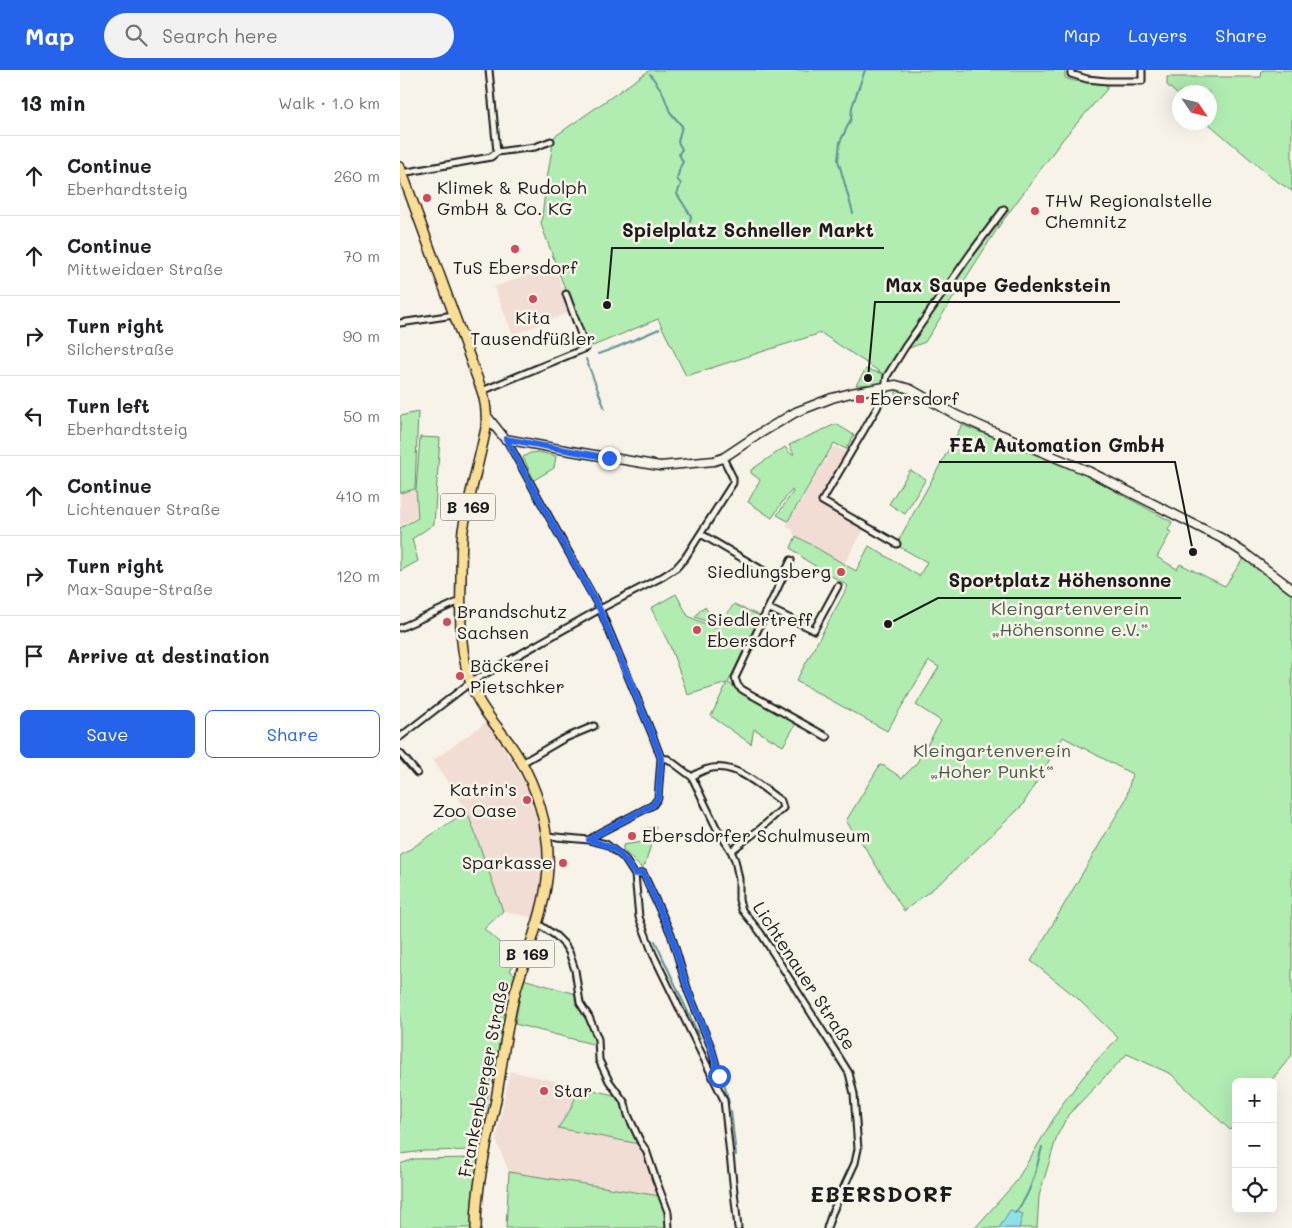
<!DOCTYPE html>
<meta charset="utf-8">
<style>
:root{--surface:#fff;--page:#f2f2f2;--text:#202124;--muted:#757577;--line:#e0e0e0;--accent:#2563eb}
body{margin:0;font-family:Mali,sans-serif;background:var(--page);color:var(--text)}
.controls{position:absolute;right:15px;bottom:15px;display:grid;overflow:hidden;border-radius:8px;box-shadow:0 5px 20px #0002}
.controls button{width:45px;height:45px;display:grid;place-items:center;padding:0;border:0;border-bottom:1px solid var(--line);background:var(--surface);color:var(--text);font:25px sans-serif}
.compass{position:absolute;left:772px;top:15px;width:45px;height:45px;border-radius:50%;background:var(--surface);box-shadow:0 5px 20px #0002;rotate:125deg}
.stop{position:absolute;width:15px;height:15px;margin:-11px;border:4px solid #2563eb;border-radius:50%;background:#fff}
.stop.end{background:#2563eb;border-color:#fff;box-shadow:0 1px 5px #0008}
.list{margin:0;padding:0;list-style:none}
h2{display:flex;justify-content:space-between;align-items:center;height:65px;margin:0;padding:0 20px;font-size:21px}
h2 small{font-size:16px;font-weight:400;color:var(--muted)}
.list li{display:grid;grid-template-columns:32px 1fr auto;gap:15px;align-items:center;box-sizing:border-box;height:80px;padding:0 20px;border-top:1px solid var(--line)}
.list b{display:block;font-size:19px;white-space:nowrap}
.list p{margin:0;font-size:16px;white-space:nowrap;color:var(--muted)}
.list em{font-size:16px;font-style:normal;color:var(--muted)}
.actions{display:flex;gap:10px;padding:15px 20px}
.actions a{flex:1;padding:11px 0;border:1px solid var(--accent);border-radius:8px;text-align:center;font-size:18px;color:var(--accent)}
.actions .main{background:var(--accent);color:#fff}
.icon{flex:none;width:28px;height:28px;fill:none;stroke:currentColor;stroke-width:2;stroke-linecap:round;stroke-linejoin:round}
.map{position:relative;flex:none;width:892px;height:1158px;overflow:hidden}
header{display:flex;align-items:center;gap:30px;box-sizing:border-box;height:70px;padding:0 25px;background:var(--accent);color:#fff}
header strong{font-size:24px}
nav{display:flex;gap:28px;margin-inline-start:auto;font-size:18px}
.search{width:350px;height:45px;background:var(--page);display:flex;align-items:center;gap:12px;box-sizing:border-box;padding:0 18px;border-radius:28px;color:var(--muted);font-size:19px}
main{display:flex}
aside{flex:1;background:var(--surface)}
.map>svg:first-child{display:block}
.built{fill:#f1ddd4}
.green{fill:#b1ecb1;stroke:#668466}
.water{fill:#8fdfec;stroke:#619199}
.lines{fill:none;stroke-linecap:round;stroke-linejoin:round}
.stream{stroke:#619199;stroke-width:2}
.street-casing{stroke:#1c1c1c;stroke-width:9}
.secondary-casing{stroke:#1c1c1c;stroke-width:11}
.primary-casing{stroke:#1c1c1c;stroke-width:12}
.street{stroke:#f7f3e8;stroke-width:5}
.secondary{stroke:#f7f3e8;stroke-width:8}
.primary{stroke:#fbde96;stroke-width:9}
.route{stroke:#2563eb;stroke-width:6}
.poi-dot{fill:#d1495b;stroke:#f7f3e8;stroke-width:2}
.labels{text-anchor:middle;stroke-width:5;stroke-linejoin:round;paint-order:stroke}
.shield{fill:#f7f3e8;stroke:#5e5c59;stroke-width:1}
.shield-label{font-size:16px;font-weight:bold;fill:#1c1c1c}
.poi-label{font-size:18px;fill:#1c1c1c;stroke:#f7f3e8;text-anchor:start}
.park-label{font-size:18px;fill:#495a49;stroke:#f7f3e8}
.street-label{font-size:18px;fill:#1c1c1c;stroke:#f7f3e8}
.district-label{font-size:22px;font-weight:bold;letter-spacing:1px;fill:#1c1c1c;stroke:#f7f3e8}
.leader{fill:none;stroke:#1c1c1c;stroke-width:2}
.callout-dot{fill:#1c1c1c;stroke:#f7f3e8;stroke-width:2}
.callout-label{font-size:19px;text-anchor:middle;font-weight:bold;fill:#1c1c1c;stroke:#f7f3e8;stroke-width:5;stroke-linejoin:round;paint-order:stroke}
</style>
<header>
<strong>Map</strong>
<div class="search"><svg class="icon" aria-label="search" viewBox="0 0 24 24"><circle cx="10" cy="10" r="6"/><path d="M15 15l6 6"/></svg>Search here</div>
<nav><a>Map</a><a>Layers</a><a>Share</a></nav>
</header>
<main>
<aside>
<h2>13 min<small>Walk · 1.0 km</small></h2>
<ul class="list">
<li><svg class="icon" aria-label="ahead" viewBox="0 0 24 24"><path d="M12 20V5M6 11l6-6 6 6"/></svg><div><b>Continue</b><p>Eberhardtsteig</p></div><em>260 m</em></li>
<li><svg class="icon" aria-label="ahead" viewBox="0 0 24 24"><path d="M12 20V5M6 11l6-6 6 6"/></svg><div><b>Continue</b><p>Mittweidaer Straße</p></div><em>70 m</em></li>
<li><svg class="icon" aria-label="right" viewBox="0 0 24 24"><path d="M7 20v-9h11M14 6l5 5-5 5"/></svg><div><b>Turn right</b><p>Silcherstraße</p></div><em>90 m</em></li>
<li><svg class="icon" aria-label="left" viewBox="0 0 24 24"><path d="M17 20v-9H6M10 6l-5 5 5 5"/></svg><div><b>Turn left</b><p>Eberhardtsteig</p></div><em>50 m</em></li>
<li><svg class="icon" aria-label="ahead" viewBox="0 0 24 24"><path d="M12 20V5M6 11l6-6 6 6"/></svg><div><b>Continue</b><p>Lichtenauer Straße</p></div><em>410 m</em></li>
<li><svg class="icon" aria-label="right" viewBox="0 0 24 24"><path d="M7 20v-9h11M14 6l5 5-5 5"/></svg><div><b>Turn right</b><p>Max-Saupe-Straße</p></div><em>120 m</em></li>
<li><svg class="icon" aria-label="arrive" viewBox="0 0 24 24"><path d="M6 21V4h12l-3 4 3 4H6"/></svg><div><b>Arrive at destination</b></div></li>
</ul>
<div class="actions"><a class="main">Save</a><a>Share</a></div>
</aside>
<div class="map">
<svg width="892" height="1158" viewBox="0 0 892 1158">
<rect width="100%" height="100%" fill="#f7f3e8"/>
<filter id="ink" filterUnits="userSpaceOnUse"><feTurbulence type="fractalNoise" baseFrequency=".02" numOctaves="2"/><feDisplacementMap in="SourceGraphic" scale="10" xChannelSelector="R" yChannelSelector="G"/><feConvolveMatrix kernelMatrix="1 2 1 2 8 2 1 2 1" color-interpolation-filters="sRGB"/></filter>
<g filter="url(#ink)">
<!-- built -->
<path class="built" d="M153,195L172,241L113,265L94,217Z
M434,376L446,382L418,431L465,458L444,494L393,464L394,461L386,456Z
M15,419L17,447L0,456V423Z
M88,651L147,750L141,850L103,841L67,741L33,690Z
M110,1001L180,1017L170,1040L158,1058L239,1074L245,1082L260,1126L109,1102L96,1070Z"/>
<!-- green -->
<path class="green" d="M250,0H665V8L674,11L707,14V19L663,69L599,156L525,272L504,280L488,306L486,314L456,315L466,299L483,304L421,263L286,306L258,249L193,276L189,274L162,211L141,154L146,115L154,67Z
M862,0H892V121L872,108L808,53L809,52V22H779V26L767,15V7H861Z
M498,320C504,320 511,322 515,327L514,331L511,332L496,325V322Z
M18,342L15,419L0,423V346Z
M436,354L454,365L446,379L434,373L388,451L377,445L393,422L392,420L383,431L372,448L348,432L360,410L351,403V400L385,377L391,384H394L389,375Z
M562,355L669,396L772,452L768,460L771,462L757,487L777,499L780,494L825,516L843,489L846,490L892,525V985L870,1012H836V1053L830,1060L771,1004L727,984L668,1045L657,1066L639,1126L637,1158H575L615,1113L663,1033L694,993L718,968L676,927L631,891L726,729L732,704L663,667L622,736L544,810L504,841L464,776L446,751L480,695L484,696L502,708L516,694L541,651L516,635L539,597L529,591L487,661L396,611L448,516L407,491L391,478L396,466L456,501L469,476L519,506L527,492L496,475Z
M20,367L40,368L34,454L12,469L18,491L0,501V458L18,448L16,419Z
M138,382L156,386L154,398L134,410L123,387L130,383Z
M510,400L526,409L505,444L489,434Z
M276,524L288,546L316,559L334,534L360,546L328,613L397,652L383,676L354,659L351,674L311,646L327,613L288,625L270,576L251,538Z
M305,537L311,546L308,550L305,551L295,547L301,539Z
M67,741L103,841L84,859L117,888L110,901L117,906L104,950L97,993L94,995L88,993L91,1004L81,1076L79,1079L76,1080L24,1081L0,1084V786Z
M256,757L245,795L243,797H240L223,779V775L243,772V759Z
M123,909L176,924C180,942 195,956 196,975L115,954Z
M180,1017L218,1026L221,1031L239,1074L158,1058L170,1040Z
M74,1088L77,1090L78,1092L73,1158H0V1094L14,1089Z
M109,1102L260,1126L265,1139L267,1158H106Z"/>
<!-- water -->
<path class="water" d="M610,1140L623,1144L619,1158H599Z"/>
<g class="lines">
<!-- stream -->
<path class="stream" d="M250,4L262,21L270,42L282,56L278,72L282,79L279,84L283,92C279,97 279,103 277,109L281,114L277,124L291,146L290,152
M453,143L438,90L440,72L451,49L452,37L465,0
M198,284L215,278L259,259
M186,289L205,339
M255,871L300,968
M323,1009L329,1033
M331,1041L336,1085
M615,1143C631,1125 636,1100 642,1077"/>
<defs>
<path id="street" d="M89,0L97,82
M671,0V4L687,9L707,11H742V0
M2,103L91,87L97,82L135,77L151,71
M0,253L54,245
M82,321L186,278L166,224
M106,369L200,539L252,664L261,688L258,728L253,735L199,763L189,770
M301,464L381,511
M497,474L422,431L477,338L485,318L487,306L505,277L571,183L604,139
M391,490L335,608L338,616L343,620L427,667
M368,538L414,560L438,516
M0,558L60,531
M0,667L71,612L200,539L262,507L276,498L285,488L333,413V408L323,388
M0,683L17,703
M261,688L268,689L292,707L316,757L331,781L335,790L339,809V830L342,840L360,862L449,1003L454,1024L458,1079L455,1093L432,1143L427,1158
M122,693L163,669L194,656
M292,707C326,682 354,712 381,731L383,738L360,759L331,781
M146,766L189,770L206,774L224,788L235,805L239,847L253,884L324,1030L338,1158
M235,805L243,803L271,864L288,921L311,977L319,1006L317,1013
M137,853L156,866L164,874L169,882L175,900L180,933L189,947L198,969L199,990L209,1011L225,1033L228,1045L241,1073L246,1080L256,1110L268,1142L269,1158"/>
<path id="secondary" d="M86,345L105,369L159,379L260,396L314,391L323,388L359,364L396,342L432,328L451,323L496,315L510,319L556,345L585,358L688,401L821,468L843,482L892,519"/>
<path id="primary" d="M0,97L82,321C86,333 87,345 86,358C79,392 69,426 63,460C61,476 61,493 61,510C60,547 59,587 74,621C83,643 101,660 114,680C136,713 150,758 148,798C146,840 126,883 115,923C106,958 102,995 96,1030C87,1072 76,1115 76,1158"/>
</defs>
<!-- street casing -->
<use href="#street" class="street-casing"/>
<!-- secondary casing -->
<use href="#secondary" class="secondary-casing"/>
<!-- primary casing -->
<use href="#primary" class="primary-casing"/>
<!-- street -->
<use href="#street" class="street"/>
<!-- secondary -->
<use href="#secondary" class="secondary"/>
<!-- primary -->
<use href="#primary" class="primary"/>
</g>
</g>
<g class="lines" filter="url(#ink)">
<!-- route -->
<path class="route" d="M209,388L106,369L200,540L252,664L261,688L258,728L253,735L199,763L189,770C216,777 220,782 235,804L243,803L271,864L288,921L311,976L319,1006"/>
</g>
<!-- markers -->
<g class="poi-dot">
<circle cx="27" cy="128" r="5"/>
<circle cx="635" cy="141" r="5"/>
<circle cx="115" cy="179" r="5"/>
<circle cx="133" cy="229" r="5"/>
<rect x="455" y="324" width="10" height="10" rx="2.5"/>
<circle cx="441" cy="502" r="5"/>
<circle cx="47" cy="552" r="5"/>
<circle cx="297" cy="560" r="5"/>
<circle cx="60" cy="606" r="5"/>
<circle cx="127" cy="730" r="5"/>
<circle cx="232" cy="766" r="5"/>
<circle cx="163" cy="793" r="5"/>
<circle cx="144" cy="1021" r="5"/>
</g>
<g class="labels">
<!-- shield labels -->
<g class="shield">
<rect x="40.5" y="423.5" width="55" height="27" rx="4"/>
<rect x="99.5" y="870.5" width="55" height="27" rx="4"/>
</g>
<g class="shield-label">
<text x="68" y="443">B 169</text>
<text x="127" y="890">B 169</text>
</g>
<!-- poi labels -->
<g class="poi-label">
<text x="37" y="124">Klimek &amp; Rudolph<tspan x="37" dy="21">GmbH &amp; Co. KG</tspan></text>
<text x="645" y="137">THW Regionalstelle<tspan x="645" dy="21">Chemnitz</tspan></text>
<text x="115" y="204" text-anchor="middle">TuS Ebersdorf</text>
<text x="133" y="254" text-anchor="middle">Kita<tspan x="133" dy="21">Tausendfüßler</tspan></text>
<text x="470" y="335">Ebersdorf</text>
<text x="431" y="508" text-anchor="end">Siedlungsberg</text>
<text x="57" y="548">Brandschutz<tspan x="57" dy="21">Sachsen</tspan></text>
<text x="307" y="556">Siedlertreff<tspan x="307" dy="21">Ebersdorf</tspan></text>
<text x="70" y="602">Bäckerei<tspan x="70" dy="21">Pietschker</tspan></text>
<text x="117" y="726" text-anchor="end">Katrin's<tspan x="117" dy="21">Zoo Oase</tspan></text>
<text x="242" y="772">Ebersdorfer Schulmuseum</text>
<text x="153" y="799" text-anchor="end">Sparkasse</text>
<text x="154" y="1027">Star</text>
</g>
<!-- park labels -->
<g class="park-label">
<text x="670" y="545">Kleingartenverein<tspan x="670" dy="21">„Höhensonne e.V.“</tspan></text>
<text x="592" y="687">Kleingartenverein<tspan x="592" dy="21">„Hoher Punkt“</tspan></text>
</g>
<!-- street labels -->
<g class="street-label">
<text transform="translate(404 906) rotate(57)" y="6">Lichtenauer Straße</text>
<text transform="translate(84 1009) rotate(-79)" y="6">Frankenberger Straße</text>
</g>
<!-- district labels -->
<g class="district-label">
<text x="482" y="1132">EBERSDORF</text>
</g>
</g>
<!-- callouts -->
<path class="leader" d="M207 235L212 178H484M468 308L475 232H720M793 482L775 392H539M488 554L538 528H781"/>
<g class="callout-dot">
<circle cx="207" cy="235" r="5"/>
<circle cx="468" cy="308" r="5"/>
<circle cx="793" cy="482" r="5"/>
<circle cx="488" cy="554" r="5"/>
</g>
<g class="callout-label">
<text x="348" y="167">Spielplatz Schneller Markt</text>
<text x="598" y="222">Max Saupe Gedenkstein</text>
<text x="657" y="382">FEA Automation GmbH</text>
<text x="660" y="517">Sportplatz Höhensonne</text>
</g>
</svg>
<div class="controls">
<button>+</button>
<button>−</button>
<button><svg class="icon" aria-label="locate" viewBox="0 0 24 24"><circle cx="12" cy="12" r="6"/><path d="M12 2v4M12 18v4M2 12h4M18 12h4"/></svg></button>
</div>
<svg class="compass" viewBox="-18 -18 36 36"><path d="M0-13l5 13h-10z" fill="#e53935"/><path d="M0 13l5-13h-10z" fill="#757577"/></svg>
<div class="stop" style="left:319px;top:1006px"></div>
<div class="stop end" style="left:209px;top:388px"></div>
</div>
</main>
